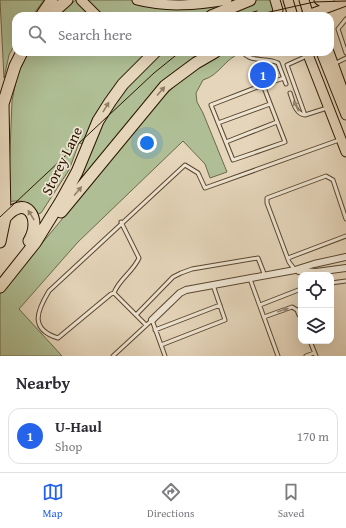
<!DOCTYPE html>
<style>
:root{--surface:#fff;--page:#f7f7f7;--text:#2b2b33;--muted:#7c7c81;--line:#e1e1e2;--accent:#2563eb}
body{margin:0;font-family:"Gentium Book Plus",serif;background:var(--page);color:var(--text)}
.controls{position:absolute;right:12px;bottom:12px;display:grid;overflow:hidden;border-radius:8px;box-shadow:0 4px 16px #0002}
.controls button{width:36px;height:36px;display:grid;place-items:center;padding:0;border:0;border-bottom:1px solid var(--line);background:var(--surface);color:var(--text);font:20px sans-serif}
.you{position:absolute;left:147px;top:143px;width:14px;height:14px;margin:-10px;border:3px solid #fff;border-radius:50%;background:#1a73e8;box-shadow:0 0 0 6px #1a73e833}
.badge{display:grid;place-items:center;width:26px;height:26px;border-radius:50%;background:var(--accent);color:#fff;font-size:13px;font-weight:700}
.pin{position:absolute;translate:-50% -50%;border:2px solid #fff;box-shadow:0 1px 4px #0006}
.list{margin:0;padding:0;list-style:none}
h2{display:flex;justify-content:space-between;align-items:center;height:52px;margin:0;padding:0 16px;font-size:17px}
h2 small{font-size:13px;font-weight:400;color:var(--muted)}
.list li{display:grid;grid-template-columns:26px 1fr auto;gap:12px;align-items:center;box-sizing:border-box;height:56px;margin:0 8px 8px;padding:0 8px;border:1px solid var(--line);border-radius:12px}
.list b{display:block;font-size:15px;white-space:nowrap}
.list p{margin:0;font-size:13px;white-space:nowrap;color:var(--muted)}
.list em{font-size:13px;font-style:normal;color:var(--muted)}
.icon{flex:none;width:22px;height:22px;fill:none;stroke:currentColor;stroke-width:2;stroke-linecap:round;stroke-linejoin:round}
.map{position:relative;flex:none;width:346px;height:356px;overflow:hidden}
.search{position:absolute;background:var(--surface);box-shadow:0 4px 16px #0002;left:12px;right:12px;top:12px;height:44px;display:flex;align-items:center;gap:10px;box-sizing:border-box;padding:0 14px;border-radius:12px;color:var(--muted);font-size:15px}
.sheet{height:116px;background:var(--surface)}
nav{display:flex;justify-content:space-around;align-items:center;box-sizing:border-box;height:56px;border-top:1px solid var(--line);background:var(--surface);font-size:11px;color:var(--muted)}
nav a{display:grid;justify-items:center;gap:2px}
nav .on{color:var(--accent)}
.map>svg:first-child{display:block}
.green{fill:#afbe94;stroke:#6c6a4a}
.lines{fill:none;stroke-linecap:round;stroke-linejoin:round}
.lane-casing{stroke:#59462e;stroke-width:5}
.street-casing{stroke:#59462e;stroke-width:8}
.primary-casing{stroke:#2a1600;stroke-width:11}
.highway-casing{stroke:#2a1600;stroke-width:13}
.lane{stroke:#eee4d2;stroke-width:3}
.street{stroke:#eee4d2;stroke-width:6}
.primary{stroke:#e5d5ba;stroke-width:9}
.highway{stroke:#e5d5ba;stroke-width:11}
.tram{stroke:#2a1600;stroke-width:1}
.oneway{fill:#917f66}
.oneway2{fill:#968774}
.labels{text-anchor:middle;stroke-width:3.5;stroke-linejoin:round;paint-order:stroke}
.street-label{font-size:15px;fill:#2a1600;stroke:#eee4d2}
</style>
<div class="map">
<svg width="346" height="356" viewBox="0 0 346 356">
<rect width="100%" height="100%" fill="#e5d5ba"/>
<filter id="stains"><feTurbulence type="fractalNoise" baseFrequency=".005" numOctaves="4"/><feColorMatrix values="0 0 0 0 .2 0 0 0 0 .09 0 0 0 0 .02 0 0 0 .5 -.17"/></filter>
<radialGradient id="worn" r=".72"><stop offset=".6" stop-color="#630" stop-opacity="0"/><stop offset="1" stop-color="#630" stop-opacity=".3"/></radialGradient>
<!-- green -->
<path class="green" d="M0,0H44L32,16H16V42L9,55L4,78Z
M76,0H272L274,7L272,16H55Z
M27,52H182L208,53L197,57L73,190L90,146L79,143L69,170L41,213L38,214C31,202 22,199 8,202L12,101L17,76Z
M223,52L241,53C224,59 220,75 203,80L196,93L197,102L203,113L227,172L210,178L205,164L183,141L78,242L19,309L62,356H0V294L164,96L188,74Z"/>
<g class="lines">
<defs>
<path id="lane" d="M346,19L338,29L346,53
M243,52C250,63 267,57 278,63L286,84
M307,56L287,65L305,115L327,108
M334,64L346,58
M263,85L285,142L233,160L211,105L260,86L284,78
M290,93C293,101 295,114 305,115
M218,123L270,104
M226,142L277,122
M288,258L346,236
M295,270L289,262L267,203V198L326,176L333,180L346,219
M250,279L278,356
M331,283L346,281
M114,293C119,279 133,272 139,258L121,222
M260,305L301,289
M136,315L173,277L181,273L192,269L258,258L265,276
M264,317L292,307L297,310L299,315
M146,325L114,293L111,294L58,338C29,329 37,311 49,291L185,165L198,173L205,188L339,140
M155,330L220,305
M310,341L316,356
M161,345L225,320L213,285
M113,356L152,320L165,356
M306,356L314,353"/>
<path id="street" d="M299,271L316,272L346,268
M152,320L180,293L186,290L295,270L314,264L346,257"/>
<path id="primary" d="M81,0L97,16
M137,0C167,8 197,5 227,0
M275,0L278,10L276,16
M288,0L293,16
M304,0L309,16
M319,0L324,3L334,5
M305,16L346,1
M307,52L346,152
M321,52L346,115
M329,52L346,99"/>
<path id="highway" d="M41,16L52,0
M49,16L67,0
M211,16L250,0
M61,212L165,86L196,63L215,52
M5,218C25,193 43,218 29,241
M0,242L5,218L3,104L15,66L22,52
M0,287L35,243L61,201L77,172L98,121L110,102L123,84L155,52"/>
</defs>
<!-- lane casing -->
<use href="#lane" class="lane-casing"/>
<!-- street casing -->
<use href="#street" class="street-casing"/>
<!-- primary casing -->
<use href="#primary" class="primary-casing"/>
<!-- highway casing -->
<use href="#highway" class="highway-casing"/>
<!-- lane -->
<use href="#lane" class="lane"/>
<!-- street -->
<use href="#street" class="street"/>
<!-- primary -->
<use href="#primary" class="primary"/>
<!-- highway -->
<use href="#highway" class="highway"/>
<!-- tram -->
<path class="tram" d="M240,16L257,11
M252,16L314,2L346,1
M0,217L154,73L180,52"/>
</g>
<!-- one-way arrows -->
<defs><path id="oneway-solid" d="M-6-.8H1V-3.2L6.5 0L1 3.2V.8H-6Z"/></defs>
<g class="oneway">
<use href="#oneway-solid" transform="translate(161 91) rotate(-48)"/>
<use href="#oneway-solid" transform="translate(106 107) rotate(-59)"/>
<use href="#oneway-solid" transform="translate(78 191) rotate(-50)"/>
<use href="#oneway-solid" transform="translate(31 215) rotate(-122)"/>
</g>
<g class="oneway2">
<use href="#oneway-solid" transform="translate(296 106) rotate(-116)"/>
<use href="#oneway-solid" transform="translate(283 310) rotate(-19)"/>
</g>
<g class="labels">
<!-- street labels -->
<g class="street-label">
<text transform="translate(62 161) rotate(-64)" y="5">Storey Lane</text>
</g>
</g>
<rect width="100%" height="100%" filter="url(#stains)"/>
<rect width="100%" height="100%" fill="url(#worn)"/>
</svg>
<div class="controls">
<button><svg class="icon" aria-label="locate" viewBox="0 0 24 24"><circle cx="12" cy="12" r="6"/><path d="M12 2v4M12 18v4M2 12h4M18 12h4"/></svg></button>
<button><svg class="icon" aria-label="layers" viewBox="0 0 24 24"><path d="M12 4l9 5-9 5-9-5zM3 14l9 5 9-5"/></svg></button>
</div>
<div class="you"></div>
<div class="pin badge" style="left:263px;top:75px">1</div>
<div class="search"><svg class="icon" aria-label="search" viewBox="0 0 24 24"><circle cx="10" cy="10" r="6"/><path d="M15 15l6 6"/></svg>Search here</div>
</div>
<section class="sheet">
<h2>Nearby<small></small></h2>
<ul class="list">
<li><span class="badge">1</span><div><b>U-Haul</b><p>Shop</p></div><em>170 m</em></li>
</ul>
</section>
<nav>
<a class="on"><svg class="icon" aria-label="map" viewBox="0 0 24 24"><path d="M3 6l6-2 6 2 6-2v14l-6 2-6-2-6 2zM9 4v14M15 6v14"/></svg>Map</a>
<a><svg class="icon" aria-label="directions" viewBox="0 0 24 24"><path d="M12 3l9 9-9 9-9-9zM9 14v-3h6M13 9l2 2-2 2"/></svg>Directions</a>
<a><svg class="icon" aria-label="saved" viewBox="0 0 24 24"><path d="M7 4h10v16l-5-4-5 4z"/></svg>Saved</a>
</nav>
